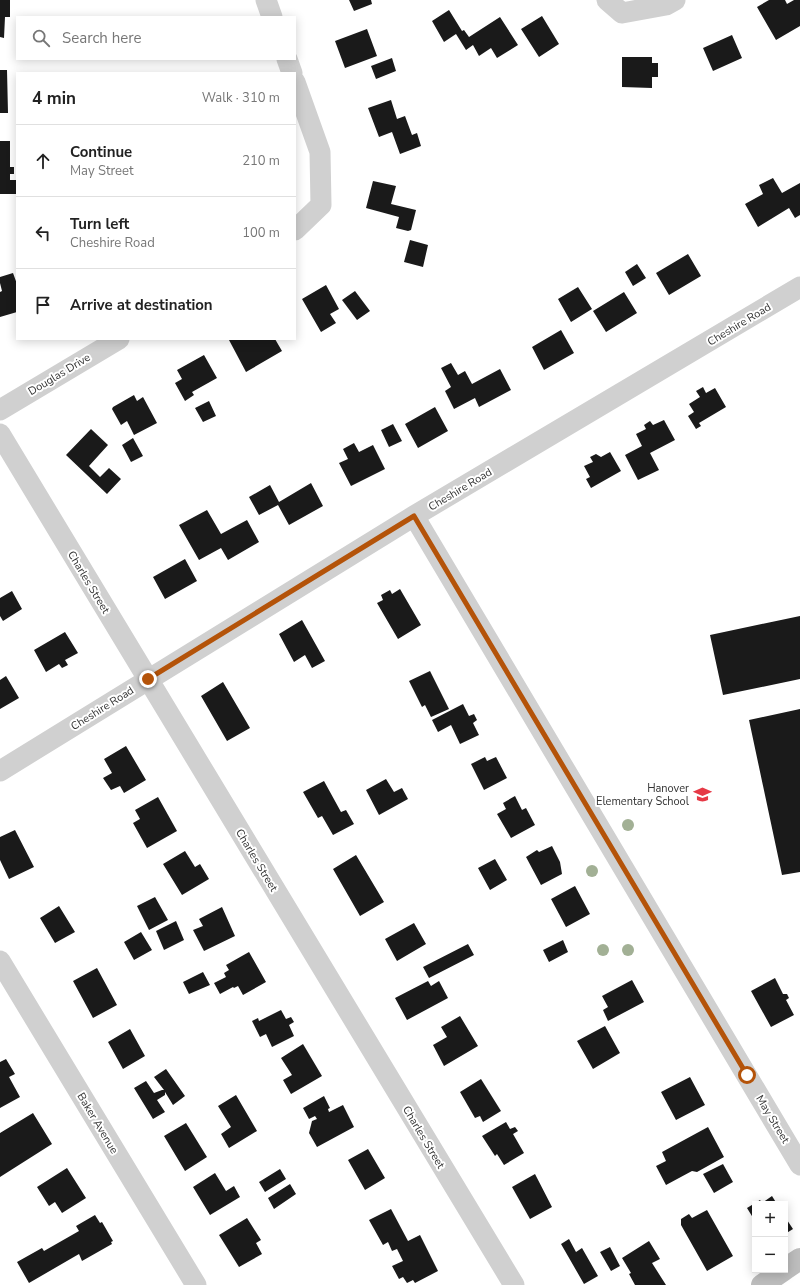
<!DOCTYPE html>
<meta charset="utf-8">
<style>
:root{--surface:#fff;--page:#f6f6f6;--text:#222;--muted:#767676;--line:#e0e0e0}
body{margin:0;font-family:"Nunito Sans",sans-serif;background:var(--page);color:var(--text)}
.controls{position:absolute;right:12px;bottom:12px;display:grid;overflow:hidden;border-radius:0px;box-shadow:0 2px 10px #0003}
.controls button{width:36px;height:36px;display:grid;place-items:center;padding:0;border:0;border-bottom:1px solid var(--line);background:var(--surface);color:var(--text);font:20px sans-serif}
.stop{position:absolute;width:12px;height:12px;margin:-9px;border:3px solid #b45309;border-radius:50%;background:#fff}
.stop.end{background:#b45309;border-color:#fff;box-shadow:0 1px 4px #0008}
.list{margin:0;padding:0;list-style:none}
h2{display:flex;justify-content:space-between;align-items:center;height:52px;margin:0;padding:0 16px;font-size:17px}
h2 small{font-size:13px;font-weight:400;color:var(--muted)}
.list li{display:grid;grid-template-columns:26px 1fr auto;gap:12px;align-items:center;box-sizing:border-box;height:72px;padding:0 16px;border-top:1px solid var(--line)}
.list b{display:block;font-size:15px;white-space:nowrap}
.list p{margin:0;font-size:13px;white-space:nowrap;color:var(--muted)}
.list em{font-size:13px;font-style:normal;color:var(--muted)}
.icon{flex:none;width:22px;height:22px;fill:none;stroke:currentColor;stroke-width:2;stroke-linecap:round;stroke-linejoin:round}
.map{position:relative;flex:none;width:800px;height:1285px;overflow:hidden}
.search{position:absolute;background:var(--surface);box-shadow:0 2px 10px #0003;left:16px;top:16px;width:280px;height:44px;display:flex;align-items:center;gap:10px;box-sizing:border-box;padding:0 14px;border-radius:0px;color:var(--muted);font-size:15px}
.panel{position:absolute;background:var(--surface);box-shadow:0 2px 10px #0003;left:16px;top:72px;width:280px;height:268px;border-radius:0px}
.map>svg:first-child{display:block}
.building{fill:#1a1a1a}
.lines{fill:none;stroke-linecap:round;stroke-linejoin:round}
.street{stroke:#d0d0d0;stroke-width:21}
.secondary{stroke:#bdbdbd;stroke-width:22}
.tree{fill:#a2b095}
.route{stroke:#b45309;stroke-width:5}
.labels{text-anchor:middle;stroke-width:4;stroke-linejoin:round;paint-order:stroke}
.street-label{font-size:11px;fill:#333;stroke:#fff}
.poi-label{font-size:11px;fill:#333;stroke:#fff;text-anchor:end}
</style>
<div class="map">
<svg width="800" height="1285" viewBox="0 0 800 1285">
<rect width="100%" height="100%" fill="#fff"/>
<!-- building -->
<path class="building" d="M0,0H10V17H5L4,38L0,37Z
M349,0H371L372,4L354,11Z
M769,0H785L787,4L794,0H800V26L776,40L757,7Z
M449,10L462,31L464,30L469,37L500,17L518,45L497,58L491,48L479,56L473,45L466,50L456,34L444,42L432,21Z
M542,16L559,44L539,57L521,29Z
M367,29L377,56L345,68L335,41Z
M732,35L742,58L713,71L703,48Z
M622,57H652V63H658V77H652V88L622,87Z
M392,58L396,71L376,79L371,66Z
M0,70H7L8,113H0Z
M391,100L397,119L405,116L412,135L417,133L421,146L400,154L392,132L379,137L368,108Z
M0,141H10V167H14V174H10V180H17V194H0Z
M773,178L782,193L800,183V215L795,218L789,208L758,227L745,204L763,194L759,185Z
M373,181L396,186L391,204L416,210L411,230L408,231L396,228L399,217L366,208Z
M410,240L428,245L423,267L404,262Z
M688,254L701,276L669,295L656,273Z
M637,264L646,278L633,286L625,272Z
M13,273L17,284V312L0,317V292L2,291L0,283V277Z
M326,285L339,309L330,314L336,323L321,332L302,299Z
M578,287L592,309L571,322L558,299Z
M355,291L370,311L357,320L342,300Z
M624,292L637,313L606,332L593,311Z
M561,330L574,353L544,370L532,347Z
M230,339H275L282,351L246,372L229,340Z
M204,355L217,378L192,392L194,395L185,401L175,383L182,379L177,370Z
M451,363L458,375L465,371L472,384L500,369L511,390L479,407L475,398L454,409L445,391L451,387L441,368Z
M703,387L706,393L715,388L726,407L699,423L701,426L696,429L688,416L694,412L689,404L700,397L696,391Z
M134,395L137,401L143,397L157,423L134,435L127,421L121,425L112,409L113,407Z
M209,401L216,416L203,422L195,408Z
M435,407L448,431L418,448L405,424Z
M664,420L675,440L650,453L659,470L638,480L625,455L642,446L636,434L646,429L644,425L650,421L653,425Z
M393,424L402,441L389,447L381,430Z
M91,429L108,445L89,466L100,477L109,468L121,479L107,494L66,455Z
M133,438L143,456L131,462L122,445Z
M354,443L359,452L373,445L385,469L351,486L339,463L348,459L343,449Z
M610,452L621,471L591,488L586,479L590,477L584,466L593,462L590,457L596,454L601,457Z
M311,483L323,506L289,525L278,505L259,515L249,497L270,485L279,502Z
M207,510L221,534L247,520L259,542L228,560L221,548L199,560L179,525Z
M185,559L197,581L165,599L153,577Z
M400,589L421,625L398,639L377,603L383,600L381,595L390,590L392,594Z
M12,591L22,609L3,621L0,616V598Z
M800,616V679L723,695L710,635Z
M302,620L325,661L312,668L305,655L294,662L279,634Z
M65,632L78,653L65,660L68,665L62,668L59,664L46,672L34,650Z
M430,671L449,709L431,717L425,705L422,707L409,681Z
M6,676L19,698L0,709V680Z
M223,682L250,728L227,741L201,696Z
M463,704L469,716L474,714L477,720L473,723L479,735L460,744L451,725L438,732L432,720Z
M800,709V872L782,875L749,720Z
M126,746L146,780L124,793L120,786L111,790L103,778L112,773L104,759Z
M485,757L487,761L496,757L507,778L484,790L471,764Z
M386,779L394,792L402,788L408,799L379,815L366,790Z
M324,781L341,812L346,810L354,824L333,835L322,816L318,818L303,792Z
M515,796L522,810L526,808L535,825L511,838L497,814L506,809L503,803Z
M158,797L177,831L147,848L133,823L140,819L135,810Z
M15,830L34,867L9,879L0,860V837Z
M552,846L560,862L562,874L541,885L526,857L537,850L539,852Z
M185,851L195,867L200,864L209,879L182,895L163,864Z
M356,855L384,902L360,916L333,869Z
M495,859L507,880L490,890L478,868Z
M575,886L590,914L566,927L551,899Z
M155,897L168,920L149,930L137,906Z
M59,906L75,932L55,943L40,918Z
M222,907L235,936L204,951L193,930L203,926L199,919Z
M176,921L184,940L164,950L156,931Z
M414,923L426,944L397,961L385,939Z
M141,932L152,950L134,960L124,942Z
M563,940L568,952L549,962L543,950Z
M468,944L474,955L429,978L423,967Z
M249,952L266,982L243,995L238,986L234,988L233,987L220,994L214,983L226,977L224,973L229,970L226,965Z
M97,968L117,1005L93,1018L73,981Z
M203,972L210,985L189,994L183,982Z
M775,978L783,994H787L789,998L786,1000L794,1015L771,1027L751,991Z
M632,980L644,1002L608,1021L603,1010L608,1007L602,996Z
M428,981L431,986L439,981L448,998L407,1020L395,998Z
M281,1010L286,1019L291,1017L294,1022L289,1025L294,1036L272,1047L266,1034L260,1037L252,1021L258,1018L259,1021Z
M460,1016L478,1046L444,1066L433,1045L447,1037L441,1027Z
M605,1026L620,1053L593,1069L577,1041Z
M130,1029L145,1056L123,1069L108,1042Z
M303,1044L322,1076L291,1094L283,1080L292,1075L281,1058Z
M6,1059L15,1074L9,1077L20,1097L0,1108V1062Z
M166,1069L185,1096L173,1105L165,1092V1095L157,1100L165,1112L153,1119L134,1088L146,1081L154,1093L162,1090H164L154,1077Z
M690,1077L705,1105L676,1120L661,1092Z
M481,1079L501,1111L483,1122L480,1116L475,1118L460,1092Z
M236,1095L257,1131L229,1148L221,1134L231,1127L218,1106Z
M324,1096L330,1108L328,1109L329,1112L343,1105L354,1127L317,1147L309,1133L312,1121L317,1119L315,1116L309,1119L303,1108Z
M33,1113L52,1144L0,1177V1133Z
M506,1122L510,1129L515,1127L518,1131L513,1134L524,1153L504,1165L497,1154L495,1156L482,1136Z
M186,1123L207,1157L185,1171L164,1136Z
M708,1127L724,1157L697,1172L692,1171L666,1185L656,1166L666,1161L662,1152Z
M368,1149L385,1178L365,1190L348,1160Z
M723,1164L733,1182L714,1193L703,1174Z
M67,1168L86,1198L62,1213L55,1202L49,1206L37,1187Z
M280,1169L286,1179L265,1192L259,1182Z
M215,1173L226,1191L234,1186L240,1197L210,1215L193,1187Z
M535,1174L552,1207L530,1219L512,1187Z
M290,1184L296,1194L274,1209L268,1198Z
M772,1196L777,1204H755V1221L747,1208L760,1200L762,1203Z
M391,1209L408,1241L420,1235L438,1271L415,1283L413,1280L407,1283L403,1277L399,1279L392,1266L403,1261L397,1249L392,1251L388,1242L383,1245L369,1220Z
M707,1210L733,1256L707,1271L681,1225V1219L689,1214L692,1218Z
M95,1215L100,1223L102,1222L113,1241L111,1242L112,1244L82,1261L79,1254L29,1283L17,1262L42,1248L44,1251L79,1231L76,1226Z
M785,1217L793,1229L785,1234Z
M247,1218L261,1240L256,1243L262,1254L239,1267L219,1235Z
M569,1239L576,1252L582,1248L598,1276L584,1284L561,1244Z
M649,1241L660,1259L652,1263L666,1285H635L629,1274L631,1273L622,1258Z
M610,1247L620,1266L611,1271L600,1252Z"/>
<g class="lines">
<!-- street -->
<path class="street" d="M266,0L272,17
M607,0L622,13L666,5L675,0
M287,59L292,73
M295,82L320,152L321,205L295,230
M0,410L119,339
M0,434L514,1285
M414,516L800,1165
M0,771L414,516L800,287
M0,961L196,1285"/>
<!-- secondary -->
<path class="secondary" d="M785,1269L800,1259
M762,1285L784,1270"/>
</g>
<!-- trees -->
<g class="tree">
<circle cx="628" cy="825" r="6"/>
<circle cx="592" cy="871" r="6"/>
<circle cx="603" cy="950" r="6"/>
<circle cx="628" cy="950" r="6"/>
</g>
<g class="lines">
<!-- route -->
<path class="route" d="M148,679L414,516L747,1075"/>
</g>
<!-- icons -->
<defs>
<symbol id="school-bare" viewBox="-9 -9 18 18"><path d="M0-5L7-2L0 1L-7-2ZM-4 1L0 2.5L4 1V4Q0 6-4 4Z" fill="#e63946" stroke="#fff" stroke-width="2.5" paint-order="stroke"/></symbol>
</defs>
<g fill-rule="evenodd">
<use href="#school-bare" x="690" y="782" width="25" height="25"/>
</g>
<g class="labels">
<!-- street labels -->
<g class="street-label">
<text transform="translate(739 324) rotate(-31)" y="4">Cheshire Road</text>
<text transform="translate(59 374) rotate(-31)" y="4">Douglas Drive</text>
<text transform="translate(460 489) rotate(-31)" y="4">Cheshire Road</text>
<text transform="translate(89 582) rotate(59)" y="4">Charles Street</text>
<text transform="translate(102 708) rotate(-32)" y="4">Cheshire Road</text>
<text transform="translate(257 860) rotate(59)" y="4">Charles Street</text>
<text transform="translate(773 1119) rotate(59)" y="4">May Street</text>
<text transform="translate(98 1123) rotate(59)" y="4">Baker Avenue</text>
<text transform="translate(424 1137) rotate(59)" y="4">Charles Street</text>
</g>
<!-- poi labels -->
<g class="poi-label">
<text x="689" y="792">Hanover<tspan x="689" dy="13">Elementary School</tspan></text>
</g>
</g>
</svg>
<div class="controls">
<button>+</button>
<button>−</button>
</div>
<div class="stop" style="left:747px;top:1075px"></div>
<div class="stop end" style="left:148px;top:679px"></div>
<div class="search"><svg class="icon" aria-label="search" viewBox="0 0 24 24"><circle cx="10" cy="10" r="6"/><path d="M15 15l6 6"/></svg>Search here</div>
<section class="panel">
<h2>4 min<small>Walk · 310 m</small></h2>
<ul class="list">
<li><svg class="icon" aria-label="ahead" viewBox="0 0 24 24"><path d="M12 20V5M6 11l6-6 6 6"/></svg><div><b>Continue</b><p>May Street</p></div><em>210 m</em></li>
<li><svg class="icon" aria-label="left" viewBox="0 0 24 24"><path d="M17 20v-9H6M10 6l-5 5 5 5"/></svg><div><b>Turn left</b><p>Cheshire Road</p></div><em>100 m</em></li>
<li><svg class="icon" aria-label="arrive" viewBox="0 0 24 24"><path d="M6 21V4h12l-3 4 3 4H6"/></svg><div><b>Arrive at destination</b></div></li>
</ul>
</section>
</div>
